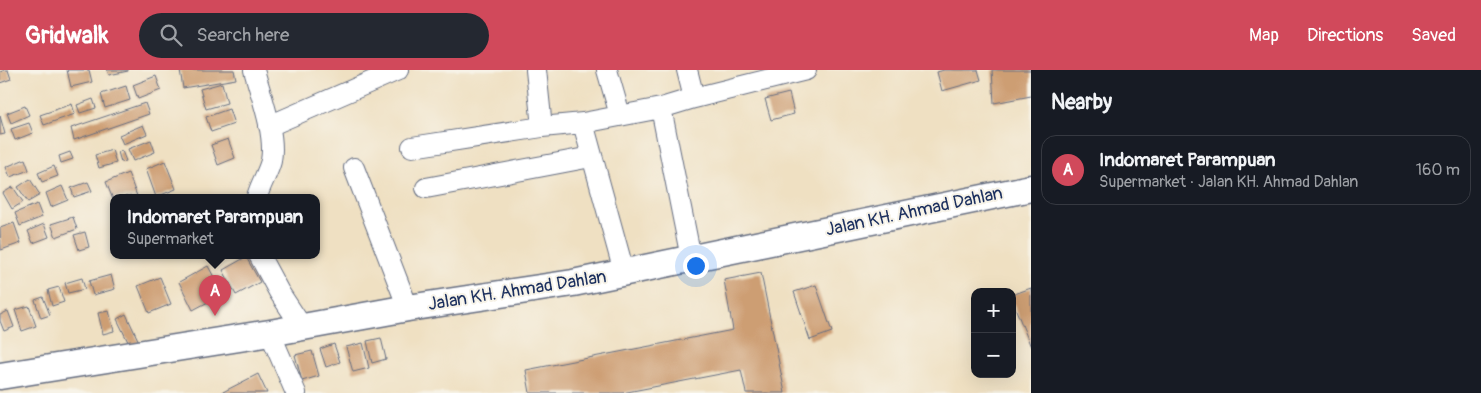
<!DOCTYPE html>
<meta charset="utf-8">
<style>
:root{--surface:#171b24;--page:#242831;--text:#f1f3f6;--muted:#9ea1a6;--line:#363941;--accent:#d1495b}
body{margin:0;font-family:Pangolin,sans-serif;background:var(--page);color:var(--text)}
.controls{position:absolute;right:15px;bottom:15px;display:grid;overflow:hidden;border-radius:10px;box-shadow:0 5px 20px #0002}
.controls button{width:45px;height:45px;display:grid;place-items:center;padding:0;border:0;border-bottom:1px solid var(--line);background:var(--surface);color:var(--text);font:25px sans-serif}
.you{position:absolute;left:695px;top:195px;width:18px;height:18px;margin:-12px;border:4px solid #fff;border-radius:50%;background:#1a73e8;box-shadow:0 0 0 8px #1a73e833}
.badge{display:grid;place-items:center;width:32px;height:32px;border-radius:50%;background:var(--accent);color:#fff;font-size:16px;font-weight:700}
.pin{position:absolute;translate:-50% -41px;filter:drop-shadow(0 1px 2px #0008)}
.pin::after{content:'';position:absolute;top:26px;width:18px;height:15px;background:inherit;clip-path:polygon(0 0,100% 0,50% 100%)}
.popup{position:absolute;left:110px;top:124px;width:210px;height:65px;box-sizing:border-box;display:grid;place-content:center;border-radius:10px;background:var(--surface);filter:drop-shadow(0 1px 4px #0005);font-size:16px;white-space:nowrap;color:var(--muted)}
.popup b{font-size:19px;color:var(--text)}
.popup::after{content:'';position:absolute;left:50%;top:100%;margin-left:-10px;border:10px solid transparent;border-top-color:var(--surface)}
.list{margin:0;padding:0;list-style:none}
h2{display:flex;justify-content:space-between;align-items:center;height:65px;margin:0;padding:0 20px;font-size:21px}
h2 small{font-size:16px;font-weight:400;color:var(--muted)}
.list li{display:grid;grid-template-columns:32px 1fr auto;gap:15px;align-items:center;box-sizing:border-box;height:70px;margin:0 10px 10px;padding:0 10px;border:1px solid var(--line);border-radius:15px}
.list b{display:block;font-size:19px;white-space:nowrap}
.list p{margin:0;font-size:16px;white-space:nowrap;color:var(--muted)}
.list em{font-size:16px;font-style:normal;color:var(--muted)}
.icon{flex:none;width:28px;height:28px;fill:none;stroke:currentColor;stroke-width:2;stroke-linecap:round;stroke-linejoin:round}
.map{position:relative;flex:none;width:1031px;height:323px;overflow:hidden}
header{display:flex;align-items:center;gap:30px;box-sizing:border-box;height:70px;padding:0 25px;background:var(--accent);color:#fff}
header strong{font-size:24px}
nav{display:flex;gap:28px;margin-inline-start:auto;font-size:18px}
.search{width:350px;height:45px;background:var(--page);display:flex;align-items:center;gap:12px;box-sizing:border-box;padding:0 18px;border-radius:28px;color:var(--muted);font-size:19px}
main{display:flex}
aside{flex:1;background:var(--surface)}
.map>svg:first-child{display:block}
.building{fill:#cd9e73}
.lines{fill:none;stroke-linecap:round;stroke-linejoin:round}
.minor-casing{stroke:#656d81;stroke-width:22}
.tertiary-casing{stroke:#656d81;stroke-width:29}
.minor{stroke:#fff;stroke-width:20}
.tertiary{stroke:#fff;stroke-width:26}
.labels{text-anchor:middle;stroke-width:4;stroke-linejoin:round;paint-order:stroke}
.street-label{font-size:18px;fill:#1b2f5e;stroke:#f7f3e8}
</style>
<header>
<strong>Gridwalk</strong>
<div class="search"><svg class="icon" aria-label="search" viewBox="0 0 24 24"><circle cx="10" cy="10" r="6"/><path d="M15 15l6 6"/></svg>Search here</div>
<nav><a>Map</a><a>Directions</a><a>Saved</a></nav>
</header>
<main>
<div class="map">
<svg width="1031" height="323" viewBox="0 0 1031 323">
<rect width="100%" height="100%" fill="#f7f3e8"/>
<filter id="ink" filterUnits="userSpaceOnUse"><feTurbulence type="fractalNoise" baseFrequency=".02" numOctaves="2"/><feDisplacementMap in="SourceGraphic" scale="10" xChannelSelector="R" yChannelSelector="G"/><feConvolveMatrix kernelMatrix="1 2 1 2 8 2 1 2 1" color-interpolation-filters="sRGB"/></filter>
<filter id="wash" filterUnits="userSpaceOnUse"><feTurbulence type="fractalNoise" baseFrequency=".0096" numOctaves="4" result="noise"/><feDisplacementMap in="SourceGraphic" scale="20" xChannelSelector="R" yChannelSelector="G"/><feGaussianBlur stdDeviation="1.12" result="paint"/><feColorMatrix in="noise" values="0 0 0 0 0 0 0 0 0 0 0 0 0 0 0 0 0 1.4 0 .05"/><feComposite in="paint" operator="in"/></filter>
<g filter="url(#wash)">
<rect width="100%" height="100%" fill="#efe0c2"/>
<g id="blocks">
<!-- building -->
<path class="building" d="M5,0H8L11,9L0,13V2Z
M67,0H89L92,12L71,17Z
M107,0H128V1L109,5Z
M180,0H234L236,9L183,18Z
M944,0H978L981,10L942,21L937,2Z
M992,0H1031V26L994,33Z
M156,6L161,20L138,29L133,15Z
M222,13L227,33L206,39L200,19Z
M126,16L130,30L105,38L101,24Z
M789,23L794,44L771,50L765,29Z
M93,29L96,38L80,43L77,35Z
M145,33L149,44L74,70L71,58Z
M72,34L75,44L44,55L40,45Z
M25,36L29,45L11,53L7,43Z
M229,39L234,54L211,62L206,47Z
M0,46L5,64L0,65Z
M29,53L33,63L15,70L11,59Z
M143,55L147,64L123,74L119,65Z
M228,69L235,88L218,95L211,75Z
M151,70L155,82L133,91L128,79Z
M112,80L116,93L99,98L95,85Z
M122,81L126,91L121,92L118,82Z
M70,82L73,89L61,93L59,86Z
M25,89L29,100L10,107L6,97Z
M165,91L176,119L156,127L146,99Z
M54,96L58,106L42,112L38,103Z
M128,103L137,126L114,127V132L106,112Z
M30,109L40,125L28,132L18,117Z
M88,112L92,121L74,127L71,118Z
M62,116L68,130L51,137L46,123Z
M13,117L23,132L12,139L3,123Z
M37,134L42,147L20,156L15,143Z
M73,147L77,159L56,167L51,154Z
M14,153L21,173L1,180L0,158Z
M44,154L49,167L33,173L28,161Z
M85,162L89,177L79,180L74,165Z
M209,185H231L212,193Z
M246,187L260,212L236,225L223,200Z
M208,196L223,224L193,240L179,212Z
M761,203L785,323H746L741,300L622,323H530L526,300L733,260L724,210Z
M111,205L115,219L93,225L89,211Z
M160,207L171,234L149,243L138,216Z
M82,208L85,219L68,223L65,213Z
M816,215L832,262L810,270L794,222Z
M59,217L64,232L52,236L48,220Z
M1031,218V277L1012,230V225Z
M43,227L50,245L41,248L35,230Z
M29,236L36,256L22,261L15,240Z
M8,241L14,257L4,261L0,251V245Z
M109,241L114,261L103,264L98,243Z
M126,244L139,272L130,276L117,249Z
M381,268L386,289L372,293L367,271Z
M363,273L369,298L353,302L346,277Z
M334,274L340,292L326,297L320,279Z
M312,281L319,306L302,311L295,285Z
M258,304L267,323H221Z"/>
</g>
</g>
<g filter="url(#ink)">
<use href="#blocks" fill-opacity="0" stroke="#656d81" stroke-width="1"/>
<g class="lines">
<defs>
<path id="minor" d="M254,0C261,26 276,64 271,91C268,103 260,115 257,127
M536,0L542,57
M607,0L620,45
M687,0L694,28
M661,38L691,188
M269,56L398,0
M412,77L542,57L583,53
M354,98L408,238
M426,118L591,87
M259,185L279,222L302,257
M624,202L583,53L661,38L694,28L806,0
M270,263L296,323"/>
<path id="tertiary" d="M0,306L270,263L408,238L573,213L1031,118"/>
</defs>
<!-- minor casing -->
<use href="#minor" class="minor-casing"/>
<!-- tertiary casing -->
<use href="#tertiary" class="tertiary-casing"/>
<!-- minor -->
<use href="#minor" class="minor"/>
<!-- tertiary -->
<use href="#tertiary" class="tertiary"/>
</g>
</g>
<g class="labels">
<!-- street labels -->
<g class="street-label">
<text transform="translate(914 141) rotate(-12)" y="6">Jalan KH. Ahmad Dahlan</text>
<text transform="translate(517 220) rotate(-9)" y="6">Jalan KH. Ahmad Dahlan</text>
</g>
</g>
</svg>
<div class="controls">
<button>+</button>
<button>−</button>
</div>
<div class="you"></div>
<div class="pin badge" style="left:215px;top:246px">A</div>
<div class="popup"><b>Indomaret Parampuan</b>Supermarket</div>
</div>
<aside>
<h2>Nearby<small></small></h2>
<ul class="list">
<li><span class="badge">A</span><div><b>Indomaret Parampuan</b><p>Supermarket · Jalan KH. Ahmad Dahlan</p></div><em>160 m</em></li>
</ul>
</aside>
</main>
